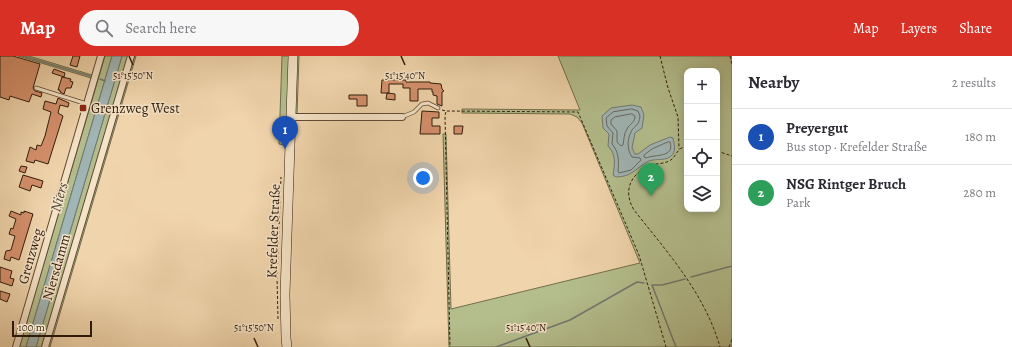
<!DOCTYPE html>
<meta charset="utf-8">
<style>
:root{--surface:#fff;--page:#f7f7f7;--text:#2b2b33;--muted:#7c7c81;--line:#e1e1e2;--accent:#d93025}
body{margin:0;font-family:Alegreya,serif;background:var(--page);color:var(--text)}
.controls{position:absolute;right:12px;top:12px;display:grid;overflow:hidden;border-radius:8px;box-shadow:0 2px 10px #0003}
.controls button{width:36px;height:36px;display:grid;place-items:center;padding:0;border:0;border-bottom:1px solid var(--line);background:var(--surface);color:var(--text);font:20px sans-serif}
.scale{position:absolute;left:12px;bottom:10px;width:80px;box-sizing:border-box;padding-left:4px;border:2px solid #311c0c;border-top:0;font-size:11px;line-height:14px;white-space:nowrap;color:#311c0c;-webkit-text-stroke:3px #f5e3c8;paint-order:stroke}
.you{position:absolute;left:423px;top:122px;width:14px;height:14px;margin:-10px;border:3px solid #fff;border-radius:50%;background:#1a73e8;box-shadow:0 0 0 6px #1a73e833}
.badge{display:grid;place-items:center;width:26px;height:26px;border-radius:50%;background:var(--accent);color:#fff;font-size:13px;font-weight:700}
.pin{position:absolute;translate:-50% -33px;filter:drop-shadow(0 1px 2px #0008)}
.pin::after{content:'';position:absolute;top:21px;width:14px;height:12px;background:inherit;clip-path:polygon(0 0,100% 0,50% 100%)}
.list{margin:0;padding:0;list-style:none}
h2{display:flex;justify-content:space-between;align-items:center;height:52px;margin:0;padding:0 16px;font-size:17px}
h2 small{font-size:13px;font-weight:400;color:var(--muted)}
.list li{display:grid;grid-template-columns:26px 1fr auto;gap:12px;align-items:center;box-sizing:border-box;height:56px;padding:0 16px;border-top:1px solid var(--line)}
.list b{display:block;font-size:15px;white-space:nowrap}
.list p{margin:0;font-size:13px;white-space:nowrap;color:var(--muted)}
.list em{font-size:13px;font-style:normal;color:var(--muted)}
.icon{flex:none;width:22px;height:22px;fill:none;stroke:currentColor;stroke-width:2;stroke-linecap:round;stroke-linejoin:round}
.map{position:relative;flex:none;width:732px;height:291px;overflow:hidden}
header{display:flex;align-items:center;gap:24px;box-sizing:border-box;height:56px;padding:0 20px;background:var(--accent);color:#fff}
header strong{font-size:19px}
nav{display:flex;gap:22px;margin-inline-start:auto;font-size:14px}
.search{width:280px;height:36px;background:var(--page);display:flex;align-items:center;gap:10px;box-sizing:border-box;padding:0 14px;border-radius:22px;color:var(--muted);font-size:15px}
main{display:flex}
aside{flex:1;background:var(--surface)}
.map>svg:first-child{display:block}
.green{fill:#b4be8d;stroke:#726d4c;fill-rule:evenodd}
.water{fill:#a0b5b5;stroke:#747871}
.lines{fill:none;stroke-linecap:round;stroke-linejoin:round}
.shore{stroke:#686860;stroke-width:1}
.stream{stroke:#747871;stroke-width:1.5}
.building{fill:#d5906c;stroke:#311c0c}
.service-casing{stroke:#614a34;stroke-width:4.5}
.minor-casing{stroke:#614a34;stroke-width:8}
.secondary-casing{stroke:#311c0c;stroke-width:10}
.path{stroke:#311c0c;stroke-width:1;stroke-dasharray:3 2;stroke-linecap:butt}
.service{stroke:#f5e3c8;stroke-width:3}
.minor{stroke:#f5e3c8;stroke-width:6}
.secondary{stroke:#f5e3c8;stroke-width:9}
.ticks{fill:none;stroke:#311c0c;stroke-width:1.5}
.poi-dot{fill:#8f2418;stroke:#f5e3c8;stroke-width:1.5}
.labels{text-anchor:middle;stroke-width:3;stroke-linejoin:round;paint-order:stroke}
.poi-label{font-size:14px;fill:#311c0c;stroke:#f5e3c8;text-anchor:start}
.street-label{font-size:14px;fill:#311c0c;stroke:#f5e3c8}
.water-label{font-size:15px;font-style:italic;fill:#524a3f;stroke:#f5e3c8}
.ticks-label{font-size:10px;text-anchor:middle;fill:#311c0c;stroke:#f5e3c8;stroke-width:3;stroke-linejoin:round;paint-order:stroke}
</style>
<header>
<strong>Map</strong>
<div class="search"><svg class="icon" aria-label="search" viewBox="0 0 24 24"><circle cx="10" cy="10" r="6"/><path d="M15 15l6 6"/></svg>Search here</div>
<nav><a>Map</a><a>Layers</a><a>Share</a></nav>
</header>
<main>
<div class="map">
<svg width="732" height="291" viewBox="0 0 732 291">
<rect width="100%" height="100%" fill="#f0d4ab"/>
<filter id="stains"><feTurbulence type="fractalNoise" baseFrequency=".005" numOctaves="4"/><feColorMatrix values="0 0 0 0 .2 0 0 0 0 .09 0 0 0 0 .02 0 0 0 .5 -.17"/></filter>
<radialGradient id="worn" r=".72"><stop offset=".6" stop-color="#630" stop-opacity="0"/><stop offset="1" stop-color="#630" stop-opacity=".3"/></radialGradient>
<!-- green -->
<path class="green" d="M18,0H29L92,19L91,22Z
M105,0H112L26,291H19Z
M122,0H136L50,291H36Z
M282,0H290L287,72L284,89L279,88Z
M296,0H299L297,59L295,58Z
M558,0H732V291H449L443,78H446L451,253L640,207L582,67L577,61L570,58L462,57V53L580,54ZM687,15H717V153H687Z"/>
<!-- water -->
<path class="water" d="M112,0H122L36,291H26Z
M632,49L641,51L644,59L642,72L635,77L632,92L635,98H638L650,89L670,81L673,82C674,88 676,93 673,98C667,106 657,102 649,105C636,111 633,121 616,121L613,119C615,108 616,98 608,90L609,78L603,72L602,60L611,52Z"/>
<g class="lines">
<!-- shore -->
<path class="shore" d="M632,53L638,55L640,60C639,71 634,69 631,76C627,84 627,94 632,101L640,102L641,104L631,114L619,117L618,115C619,105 619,96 612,88L613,77L607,70L606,62L613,56Z
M632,58L635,60C635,67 630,67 627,73C624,77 624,84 623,89L621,90L617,86V75L611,68V64L615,61Z
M668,86H670C675,102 655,98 646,102L644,101V99L652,93Z"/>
<!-- stream -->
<path class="stream" d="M23,0L90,20
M100,23L105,25
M691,221L732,210
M496,291L570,264L637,226L644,227
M676,291L652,229H662L685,223"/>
</g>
<!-- building -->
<path class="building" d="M0,0H13L40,8L33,32L35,35L42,37L41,41L32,38L29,46L10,40L9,44L0,41Z
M73,0H80L77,11L70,9Z
M54,13L65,17L64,21L52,17Z
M62,21L71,23L70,25L73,26L71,32H66L64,38L60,36V34H58Z
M382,24H406V26H430V27L441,28L442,33L444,35L442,36V50L437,48V40L433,39V36H432V33H418V45H410V32H403V28H389V37H381Z
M387,37L395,38V44L386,43Z
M349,39H367V50H357V43H349Z
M58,42L69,47L68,51L60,49L58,57L63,60L48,108L35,104L34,107L26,105L30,91L36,94L37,89L41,90L45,80L51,56L43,53L45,45L56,48Z
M422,55L439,56V62H432V70H440V78H420Z
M454,70H463L462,78H454Z
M21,110L27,111L25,117L19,115Z
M23,119L43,125L41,132L32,129L30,135L19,131Z
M11,155L21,159V156L24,157V155L33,158L19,204L11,201L10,205L4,203L6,195L11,194L15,180L9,178L11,172L13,173L16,163L9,160Z
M0,211L12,215L10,222L14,223L12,230L0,226Z
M0,235L10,238L7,246L0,243Z"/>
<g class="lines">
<defs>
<path id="service" d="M36,32L87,48
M402,61L414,56L422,48L428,47L438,52"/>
<path id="minor" d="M291,61H402
M16,291L101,0
M45,291L131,0"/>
<path id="secondary" d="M287,291L286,282L285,238L293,0"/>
</defs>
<!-- service casing -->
<use href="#service" class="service-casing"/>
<!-- minor casing -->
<use href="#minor" class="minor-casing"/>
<!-- secondary casing -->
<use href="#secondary" class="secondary-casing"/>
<!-- path -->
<path class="path" d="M660,0L668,32L678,61L679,93
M730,0L732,9
M442,54L446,55L578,56L639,199L666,291
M446,56L445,59L450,291
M687,90C685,91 680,92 679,94C675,98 674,103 669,105C664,108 658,107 653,109C631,116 622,134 634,154C668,197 705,238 720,291
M717,95L732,100
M278,263L277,222L281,121
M729,291L732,283"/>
<!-- service -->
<use href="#service" class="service"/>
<!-- minor -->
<use href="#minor" class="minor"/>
<!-- secondary -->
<use href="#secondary" class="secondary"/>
</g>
<!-- ticks -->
<path class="ticks" d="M129,0L133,9M401,0L405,9M254,282L258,291M526,282L530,291"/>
<!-- markers -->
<rect class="poi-dot" x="79" y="48" width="8" height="8" rx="2"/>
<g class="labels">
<!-- poi labels -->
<g class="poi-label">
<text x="91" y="57">Grenzweg West</text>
</g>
<!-- street labels -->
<g class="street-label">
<text transform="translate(273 175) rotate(-88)" y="5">Krefelder Straße</text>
<text transform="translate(30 200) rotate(-74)" y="5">Grenzweg</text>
<text transform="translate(56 211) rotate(-74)" y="5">Niersdamm</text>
</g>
<!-- water labels -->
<g class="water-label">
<text transform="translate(59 141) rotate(-74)" y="5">Niers</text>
</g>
</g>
<g class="ticks-label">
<text x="133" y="23">51°15'50"N</text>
<text x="405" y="23">51°15'40"N</text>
<text x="254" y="275">51°15'50"N</text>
<text x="526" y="275">51°15'40"N</text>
</g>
<rect width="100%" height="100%" filter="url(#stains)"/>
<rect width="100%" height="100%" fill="url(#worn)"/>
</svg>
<div class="controls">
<button>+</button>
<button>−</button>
<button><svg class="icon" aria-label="locate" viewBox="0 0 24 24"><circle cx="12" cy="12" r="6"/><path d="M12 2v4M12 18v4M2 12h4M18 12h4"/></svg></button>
<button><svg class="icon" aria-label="layers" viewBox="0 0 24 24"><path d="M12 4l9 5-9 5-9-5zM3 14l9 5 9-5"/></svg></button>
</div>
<div class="scale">100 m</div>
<div class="you"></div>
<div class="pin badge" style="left:285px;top:93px;background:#1a4fb4">1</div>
<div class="pin badge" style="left:651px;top:140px;background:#2e9e5b">2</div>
</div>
<aside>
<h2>Nearby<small>2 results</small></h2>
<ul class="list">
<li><span class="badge" style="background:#1a4fb4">1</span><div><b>Preyergut</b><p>Bus stop · Krefelder Straße</p></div><em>180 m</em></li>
<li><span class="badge" style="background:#2e9e5b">2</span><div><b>NSG Rintger Bruch</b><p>Park</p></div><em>280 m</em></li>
</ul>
</aside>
</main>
